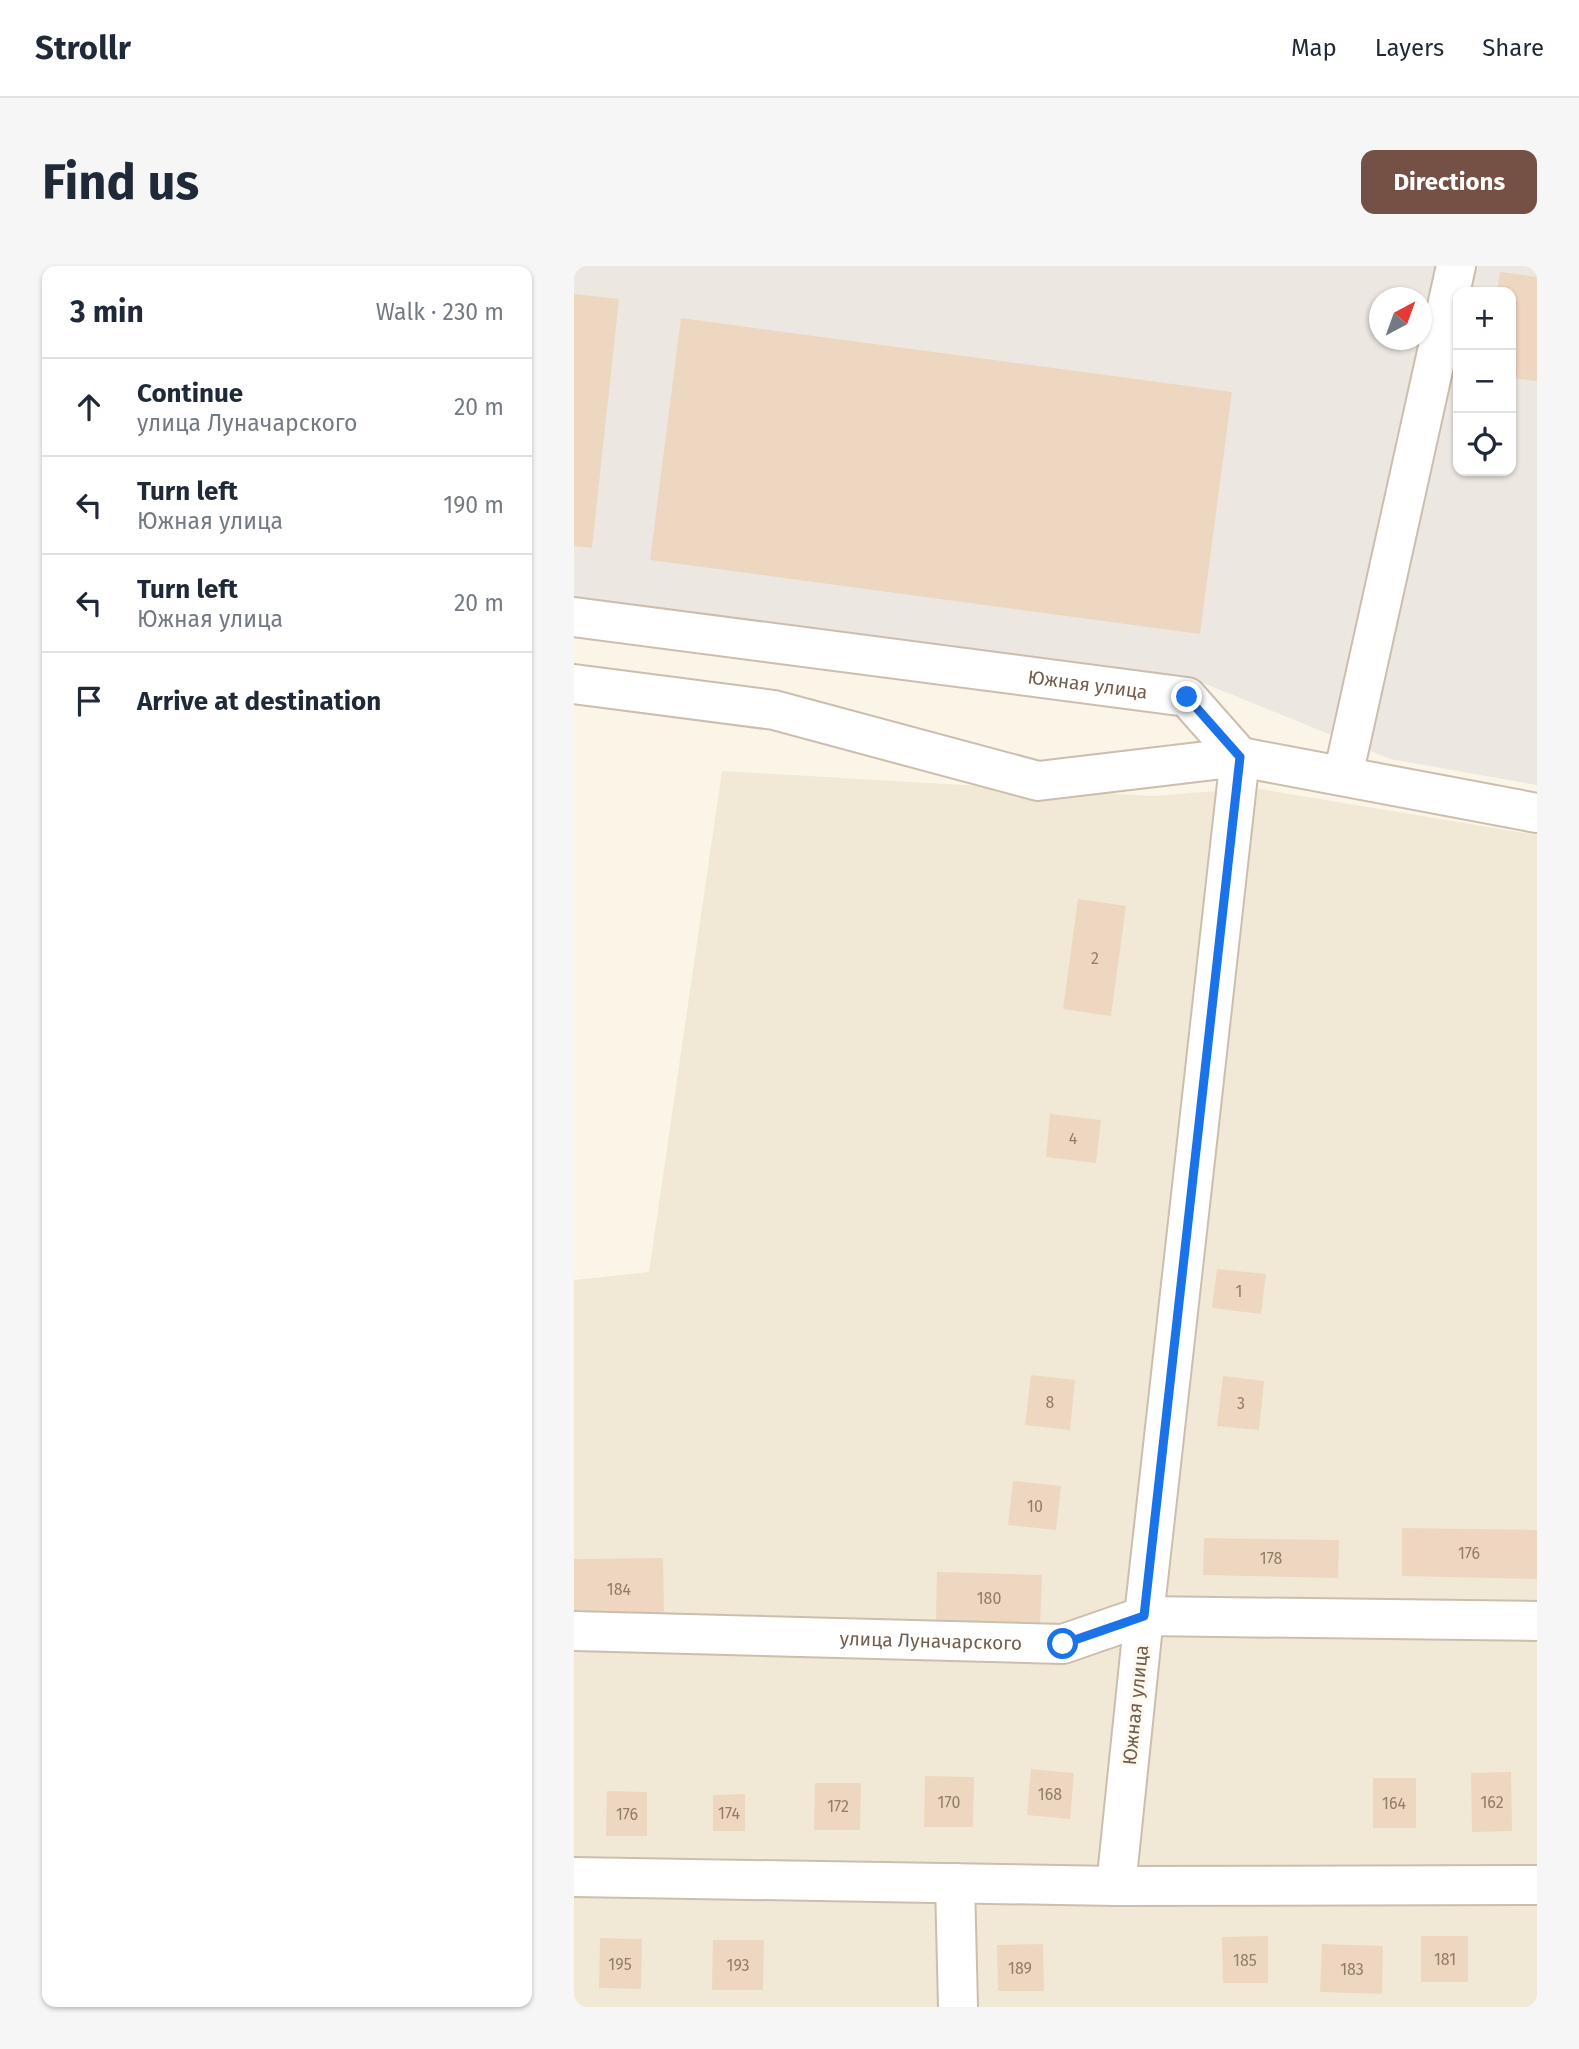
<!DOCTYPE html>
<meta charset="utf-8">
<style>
:root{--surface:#fff;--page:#f6f6f7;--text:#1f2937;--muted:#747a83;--line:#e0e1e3;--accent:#745045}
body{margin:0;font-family:"Fira Sans",sans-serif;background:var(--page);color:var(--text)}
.controls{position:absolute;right:21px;top:21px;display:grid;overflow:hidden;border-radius:14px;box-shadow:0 2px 5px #0004}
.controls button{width:63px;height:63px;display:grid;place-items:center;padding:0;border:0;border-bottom:2px solid var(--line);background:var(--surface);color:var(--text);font:35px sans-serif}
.compass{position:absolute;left:795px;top:21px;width:63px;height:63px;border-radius:50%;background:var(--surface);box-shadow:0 2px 5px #0004;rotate:41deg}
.stop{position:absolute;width:21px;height:21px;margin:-16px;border:5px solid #1a73e8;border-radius:50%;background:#fff}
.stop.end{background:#1a73e8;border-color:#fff;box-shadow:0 2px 7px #0008}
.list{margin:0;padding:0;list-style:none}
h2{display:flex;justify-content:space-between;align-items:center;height:91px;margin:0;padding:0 28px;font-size:30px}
h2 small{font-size:23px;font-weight:400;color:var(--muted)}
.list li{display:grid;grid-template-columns:46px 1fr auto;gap:21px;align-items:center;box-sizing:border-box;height:98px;padding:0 28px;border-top:2px solid var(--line)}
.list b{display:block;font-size:26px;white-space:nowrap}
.list p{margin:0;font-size:23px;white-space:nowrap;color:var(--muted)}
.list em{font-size:23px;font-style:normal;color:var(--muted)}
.icon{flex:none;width:38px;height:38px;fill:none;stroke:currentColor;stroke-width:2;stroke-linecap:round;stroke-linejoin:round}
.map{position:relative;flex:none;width:963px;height:1741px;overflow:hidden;border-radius:14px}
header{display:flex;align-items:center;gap:42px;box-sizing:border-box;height:98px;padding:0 35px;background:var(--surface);border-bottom:2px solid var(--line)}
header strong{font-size:33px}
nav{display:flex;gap:38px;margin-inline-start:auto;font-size:24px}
.intro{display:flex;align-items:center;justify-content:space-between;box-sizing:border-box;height:168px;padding:0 42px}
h1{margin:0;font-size:49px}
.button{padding:18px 32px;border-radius:14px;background:var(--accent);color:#fff;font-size:24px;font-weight:700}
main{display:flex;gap:42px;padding:0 42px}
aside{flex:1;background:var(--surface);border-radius:14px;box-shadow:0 2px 5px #0004}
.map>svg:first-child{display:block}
.residential{fill:#f2e8d6}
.industrial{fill:#ece7e1;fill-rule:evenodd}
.building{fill:#eed7c1}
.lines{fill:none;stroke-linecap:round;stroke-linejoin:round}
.minor-casing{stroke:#ccbeae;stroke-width:42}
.minor{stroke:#fff;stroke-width:38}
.route{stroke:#1a73e8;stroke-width:9}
.labels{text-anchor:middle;stroke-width:6;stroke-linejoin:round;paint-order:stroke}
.number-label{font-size:16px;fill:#927c6a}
.street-label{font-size:19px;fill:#735e4d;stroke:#fef9ee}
</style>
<header>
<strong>Strollr</strong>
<nav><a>Map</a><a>Layers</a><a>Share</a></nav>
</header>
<div class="intro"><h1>Find us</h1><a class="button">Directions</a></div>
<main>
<aside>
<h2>3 min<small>Walk · 230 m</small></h2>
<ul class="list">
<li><svg class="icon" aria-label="ahead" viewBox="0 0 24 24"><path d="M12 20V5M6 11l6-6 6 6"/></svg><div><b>Continue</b><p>улица Луначарского</p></div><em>20 m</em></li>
<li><svg class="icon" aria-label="left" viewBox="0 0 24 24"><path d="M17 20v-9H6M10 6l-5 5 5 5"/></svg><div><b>Turn left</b><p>Южная улица</p></div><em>190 m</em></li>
<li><svg class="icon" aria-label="left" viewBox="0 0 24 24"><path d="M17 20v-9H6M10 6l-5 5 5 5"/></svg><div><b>Turn left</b><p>Южная улица</p></div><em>20 m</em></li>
<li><svg class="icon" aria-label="arrive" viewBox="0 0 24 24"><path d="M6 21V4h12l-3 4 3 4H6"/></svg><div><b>Arrive at destination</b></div></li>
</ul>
</aside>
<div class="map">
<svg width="963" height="1741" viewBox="0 0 963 1741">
<rect width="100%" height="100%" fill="#fbf5e7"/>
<!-- residential -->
<path class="residential" d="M148,505L579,530L680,522L963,569V1741H0V1014L75,1006Z"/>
<!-- industrial -->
<path class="industrial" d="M0,0H963V519L816,493L627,416L0,334ZM884,26H937V205H884ZM806,32H848V74H806Z"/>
<!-- building -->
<path class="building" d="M926,6L963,11V115L937,112V26H923Z
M0,28L45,33L18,282L0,280Z
M107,52L658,126L626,368L76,294Z
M504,633L552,640L537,750L489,743Z
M476,848L527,854L522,897L472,891Z
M643,1003L692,1008L687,1048L638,1042Z
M457,1109L501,1114L496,1164L451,1159Z
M649,1110L690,1115L685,1164L643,1160Z
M439,1215L487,1220L482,1264L434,1259Z
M828,1262L963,1264V1313L828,1310Z
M630,1272L765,1274L764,1312L629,1309Z
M89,1292L90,1353L0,1354V1293Z
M363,1306L468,1309L466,1358L362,1354Z
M457,1503L500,1507L496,1553L453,1549Z
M937,1506L938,1565L898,1566L897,1507Z
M351,1510L400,1511L399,1561H350Z
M799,1512H842V1562H799Z
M241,1517H287L286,1564H240Z
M33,1525L73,1526V1570H32Z
M171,1528V1565H139V1529Z
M694,1670V1717H649L648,1671Z
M847,1670H894V1716H847Z
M26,1672L68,1673L67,1723L25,1722Z
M139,1674H190L189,1724H138Z
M469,1678L470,1725H424L423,1679Z
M748,1678L809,1680L808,1728L746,1726Z"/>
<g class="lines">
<defs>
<g id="minor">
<path id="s1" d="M0,351L613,431L666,491L570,1350L542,1620"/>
<path d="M0,418L200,444L464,515L666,491L963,547"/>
<path d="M769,510L882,0"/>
<path id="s2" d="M0,1365L489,1378L570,1350L963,1355"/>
<path d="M0,1611L542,1620L963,1619"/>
<path d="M381,1617L384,1741"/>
</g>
</defs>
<!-- minor casing -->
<use href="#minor" class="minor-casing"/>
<!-- minor -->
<use href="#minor" class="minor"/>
</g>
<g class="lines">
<!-- route -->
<path class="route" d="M489,1378L570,1350L666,491L613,431"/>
</g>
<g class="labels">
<!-- number labels -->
<g class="number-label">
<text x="521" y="698">2</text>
<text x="499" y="878">4</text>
<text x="665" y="1031">1</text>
<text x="476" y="1142">8</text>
<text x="667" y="1143">3</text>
<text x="461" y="1246">10</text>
<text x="895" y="1293">176</text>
<text x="697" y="1298">178</text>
<text x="45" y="1329">184</text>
<text x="415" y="1338">180</text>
<text x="476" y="1534">168</text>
<text x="375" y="1542">170</text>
<text x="918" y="1542">162</text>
<text x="820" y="1543">164</text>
<text x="264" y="1546">172</text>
<text x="155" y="1553">174</text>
<text x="53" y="1554">176</text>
<text x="871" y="1699">181</text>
<text x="671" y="1700">185</text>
<text x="46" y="1704">195</text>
<text x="164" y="1705">193</text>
<text x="446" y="1708">189</text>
<text x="778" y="1709">183</text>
</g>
<!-- street labels -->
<g class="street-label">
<text dy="7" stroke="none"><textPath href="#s1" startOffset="518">Южная улица</textPath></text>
<text dy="7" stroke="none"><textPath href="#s2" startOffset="357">улица Луначарского</textPath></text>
<text transform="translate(561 1439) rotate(-84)" y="7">Южная улица</text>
</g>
</g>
</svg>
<div class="controls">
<button>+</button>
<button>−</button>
<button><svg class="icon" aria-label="locate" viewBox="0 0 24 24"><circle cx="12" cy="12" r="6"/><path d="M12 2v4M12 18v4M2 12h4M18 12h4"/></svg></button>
</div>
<svg class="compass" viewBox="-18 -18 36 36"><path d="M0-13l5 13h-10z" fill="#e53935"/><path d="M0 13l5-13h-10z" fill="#747a83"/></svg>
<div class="stop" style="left:489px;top:1378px"></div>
<div class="stop end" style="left:613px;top:431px"></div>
</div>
</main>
